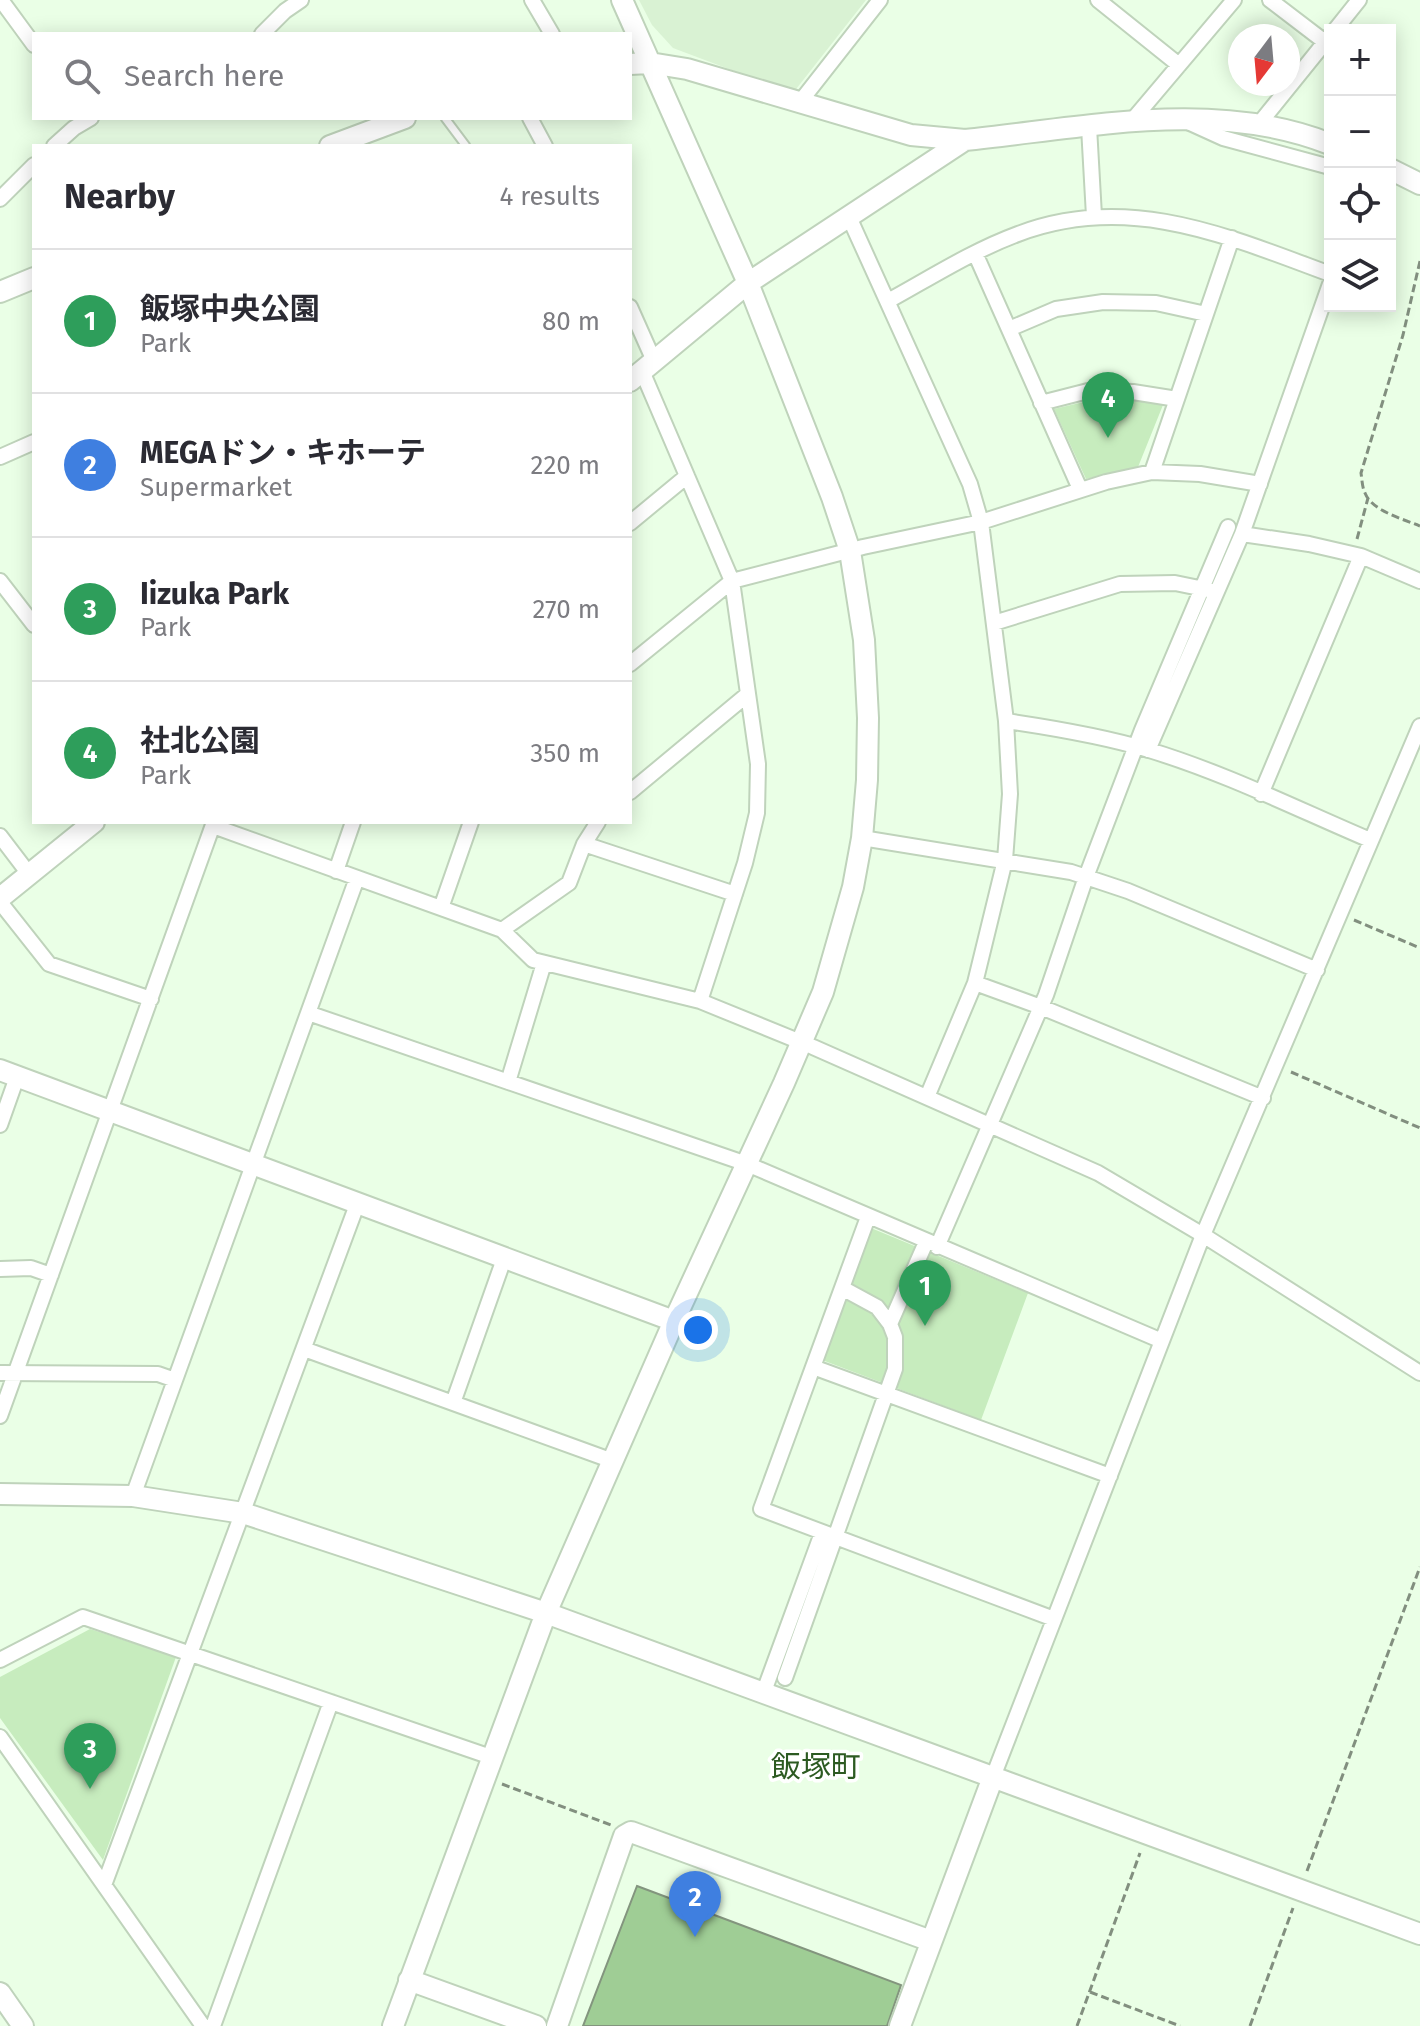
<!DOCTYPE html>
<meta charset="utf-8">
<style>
:root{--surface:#fff;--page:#f7f7f7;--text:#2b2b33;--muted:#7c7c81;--line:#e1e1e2;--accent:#db2777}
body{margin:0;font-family:"Fira Sans","Noto Sans JP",sans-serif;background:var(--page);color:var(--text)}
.controls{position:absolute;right:24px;top:24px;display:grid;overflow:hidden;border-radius:0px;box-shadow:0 4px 20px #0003}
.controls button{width:72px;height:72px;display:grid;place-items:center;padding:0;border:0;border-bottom:2px solid var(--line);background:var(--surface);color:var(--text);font:40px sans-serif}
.compass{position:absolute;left:1228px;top:24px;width:72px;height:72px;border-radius:50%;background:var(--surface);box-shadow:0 4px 20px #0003;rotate:196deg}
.you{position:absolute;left:698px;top:1330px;width:28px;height:28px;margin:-20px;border:6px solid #fff;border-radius:50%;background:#1a73e8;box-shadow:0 0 0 12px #1a73e833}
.badge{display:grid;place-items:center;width:52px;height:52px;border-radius:50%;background:var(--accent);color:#fff;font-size:26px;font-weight:700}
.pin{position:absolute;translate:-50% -66px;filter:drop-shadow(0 2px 4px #0008)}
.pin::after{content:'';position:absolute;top:42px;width:28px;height:24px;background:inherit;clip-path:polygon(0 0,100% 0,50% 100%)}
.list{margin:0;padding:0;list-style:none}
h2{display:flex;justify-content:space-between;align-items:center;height:104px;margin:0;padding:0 32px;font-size:34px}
h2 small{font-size:26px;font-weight:400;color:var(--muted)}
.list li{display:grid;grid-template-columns:52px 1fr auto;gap:24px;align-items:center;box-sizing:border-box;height:144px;padding:0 32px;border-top:2px solid var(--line)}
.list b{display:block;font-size:30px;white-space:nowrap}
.list p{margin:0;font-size:26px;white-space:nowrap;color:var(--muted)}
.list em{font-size:26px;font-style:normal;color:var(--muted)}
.icon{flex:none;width:44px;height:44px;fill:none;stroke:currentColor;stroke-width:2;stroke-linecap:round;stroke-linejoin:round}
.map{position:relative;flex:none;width:1420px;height:2026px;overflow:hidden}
.search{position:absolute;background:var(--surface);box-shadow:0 4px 20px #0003;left:32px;top:32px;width:600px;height:88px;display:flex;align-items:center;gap:20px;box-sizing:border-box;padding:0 28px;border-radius:0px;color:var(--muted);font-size:30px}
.panel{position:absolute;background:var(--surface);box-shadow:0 4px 20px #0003;left:32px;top:144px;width:600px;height:680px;border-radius:0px}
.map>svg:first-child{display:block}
.built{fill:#d9f2d3}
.green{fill:#c7ecbe}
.building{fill:#9fcd95;stroke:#83957e;stroke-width:2}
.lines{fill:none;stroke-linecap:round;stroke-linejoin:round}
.lane-casing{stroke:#bfd3bb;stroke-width:11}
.street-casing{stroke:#bfd3bb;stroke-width:18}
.secondary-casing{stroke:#bfd3bb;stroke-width:24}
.path{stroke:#828f7f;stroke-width:3;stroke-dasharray:8 4;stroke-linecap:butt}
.lane{stroke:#fff;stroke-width:7}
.street{stroke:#fff;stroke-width:14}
.secondary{stroke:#fff;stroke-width:20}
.labels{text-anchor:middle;stroke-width:7;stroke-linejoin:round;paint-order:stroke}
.quarter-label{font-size:30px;fill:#2c5a21;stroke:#fff}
</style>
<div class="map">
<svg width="1420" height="2026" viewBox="0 0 1420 2026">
<rect width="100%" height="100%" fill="#eaffe6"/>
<!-- built -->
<path class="built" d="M639,0H866L793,93L673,48L652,25Z"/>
<!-- green -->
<path class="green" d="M1131,399L1163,405L1138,467L1086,479L1054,409L1088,401Z
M871,1228L1028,1293L981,1420L822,1360Z
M90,1629L176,1657L103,1860L0,1718V1677Z"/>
<!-- building -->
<path class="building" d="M637,1886L901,1985L887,2026H583Z"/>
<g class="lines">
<defs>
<path id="lane" d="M445,118L466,146"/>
<path id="street" d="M1,0L34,45
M532,0L552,34
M1098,0L1179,65
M1270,0L1325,42
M1335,30L1359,0
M262,34L285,11L301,0
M800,102L880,0
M530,118L545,146
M1130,123L1234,0
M1190,123L1223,138L1330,167
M1259,124L1330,36
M1089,127L1094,216
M54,146L74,128L91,118
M0,199L34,165
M849,217L970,484L981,522L1006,721L1010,794L1005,860L975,983L927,1097
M975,253L1080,489
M888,301C930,278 972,251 1018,234C1128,192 1227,236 1330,274
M630,307L654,361
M1009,329L1056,309L1103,302L1156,303L1206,314
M642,371L732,581L758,764L757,813L745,863L700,1001
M1041,403L1088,391L1133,392L1177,399
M0,457L34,442
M1152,472L1232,238
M630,523L687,476
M1242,534L1309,544L1361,556L1420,581
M0,581L34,625
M994,623L1120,584L1175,583L1209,590
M630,664L732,581L863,547L981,522L1106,482L1152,472L1200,474L1260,484
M1006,721C1054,728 1103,736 1149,750C1225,773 1297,809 1370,840
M1148,750L1242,534L1330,284
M630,792L748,694
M1261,794L1361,556
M213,826L502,930L533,960L700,1001L813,1047L1098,1173L1203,1235L1420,1373
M0,836L29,874
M862,838L1071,872L1128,891L1317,970
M584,844L735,894
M336,871L353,822
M0,902L49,964L151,999
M441,908L471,822
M502,930L569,883L584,844L598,822
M975,983L1041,1007L1263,1098
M308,1013L747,1164L1162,1341
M508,1082L544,963
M0,1125L17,1077
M868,1217L761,1509L1054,1619
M937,1247L1046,995L1086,877L1142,730L1228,527
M0,1269L31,1268L51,1275
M842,1288L877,1307L890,1324
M304,1349L613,1461
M813,1367L1110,1476
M0,1373L158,1374L175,1380
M453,1403L505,1256
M0,1416L214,822
M133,1496L357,878
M0,1660L83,1617L491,1757
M785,1678L895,1369V1337L890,1324L926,1242
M763,1694L822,1533
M0,1737L203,2026
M993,1777L1203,1235L1420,726
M104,1885L358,1202
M213,2026L331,1702"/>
<path id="secondary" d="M630,64L650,63L687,69L911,135L965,140C1084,128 1215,98 1330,144
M330,146L405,118
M1390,169L1420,184
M0,292L34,278
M630,381L748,283L965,140
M0,898L94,822
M0,1070L674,1321
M0,1494L133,1496L243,1513L546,1613L674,1321L784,1083L823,992L853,887L862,838L867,780L868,718L864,640L850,551L832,497L748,283L622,0
M409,1980L536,2026
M0,1993L23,2026
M393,2026L546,1613L1420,1934
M557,2026L624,1836L631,1832L931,1941
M900,2026L993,1777"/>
</defs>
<!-- lane casing -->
<use href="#lane" class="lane-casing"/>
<!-- street casing -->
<use href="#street" class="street-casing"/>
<!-- secondary casing -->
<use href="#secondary" class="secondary-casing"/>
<!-- path -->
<path class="path" d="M1420,261L1403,335L1361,473C1362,479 1362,487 1365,493C1372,511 1403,519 1420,526
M1357,539L1368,498
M1354,920L1420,948
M1291,1072L1420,1128
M502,1784L611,1825
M1307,1871L1420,1567
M1090,1992L1180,2026
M1077,2026L1140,1853
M1250,2026L1293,1908"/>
<!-- lane -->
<use href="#lane" class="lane"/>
<!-- street -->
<use href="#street" class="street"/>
<!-- secondary -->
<use href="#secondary" class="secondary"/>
</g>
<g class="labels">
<!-- quarter labels -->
<g class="quarter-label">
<text x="816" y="1777">飯塚町</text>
</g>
</g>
</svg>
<div class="controls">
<button>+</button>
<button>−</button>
<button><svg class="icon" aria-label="locate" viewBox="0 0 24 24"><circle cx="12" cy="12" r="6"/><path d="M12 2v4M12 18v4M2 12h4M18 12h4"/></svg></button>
<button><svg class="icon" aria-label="layers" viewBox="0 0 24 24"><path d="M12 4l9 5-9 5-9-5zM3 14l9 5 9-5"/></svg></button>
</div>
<svg class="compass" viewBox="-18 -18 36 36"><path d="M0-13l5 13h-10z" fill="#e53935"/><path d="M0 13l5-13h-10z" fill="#7c7c81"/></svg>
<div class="you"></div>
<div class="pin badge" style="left:925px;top:1326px;background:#2e9e5b">1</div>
<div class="pin badge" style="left:695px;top:1937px;background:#3f7fe0">2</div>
<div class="pin badge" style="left:90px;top:1789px;background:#2e9e5b">3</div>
<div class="pin badge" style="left:1108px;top:438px;background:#2e9e5b">4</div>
<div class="search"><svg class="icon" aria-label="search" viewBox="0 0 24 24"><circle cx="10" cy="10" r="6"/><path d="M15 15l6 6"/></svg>Search here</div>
<section class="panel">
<h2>Nearby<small>4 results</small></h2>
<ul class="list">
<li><span class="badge" style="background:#2e9e5b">1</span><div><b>飯塚中央公園</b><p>Park</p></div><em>80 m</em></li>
<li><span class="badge" style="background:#3f7fe0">2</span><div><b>MEGAドン・キホーテ</b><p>Supermarket</p></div><em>220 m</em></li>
<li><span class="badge" style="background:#2e9e5b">3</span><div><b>Iizuka Park</b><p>Park</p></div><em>270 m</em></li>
<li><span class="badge" style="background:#2e9e5b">4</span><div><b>社北公園</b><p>Park</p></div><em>350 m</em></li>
</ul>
</section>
</div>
